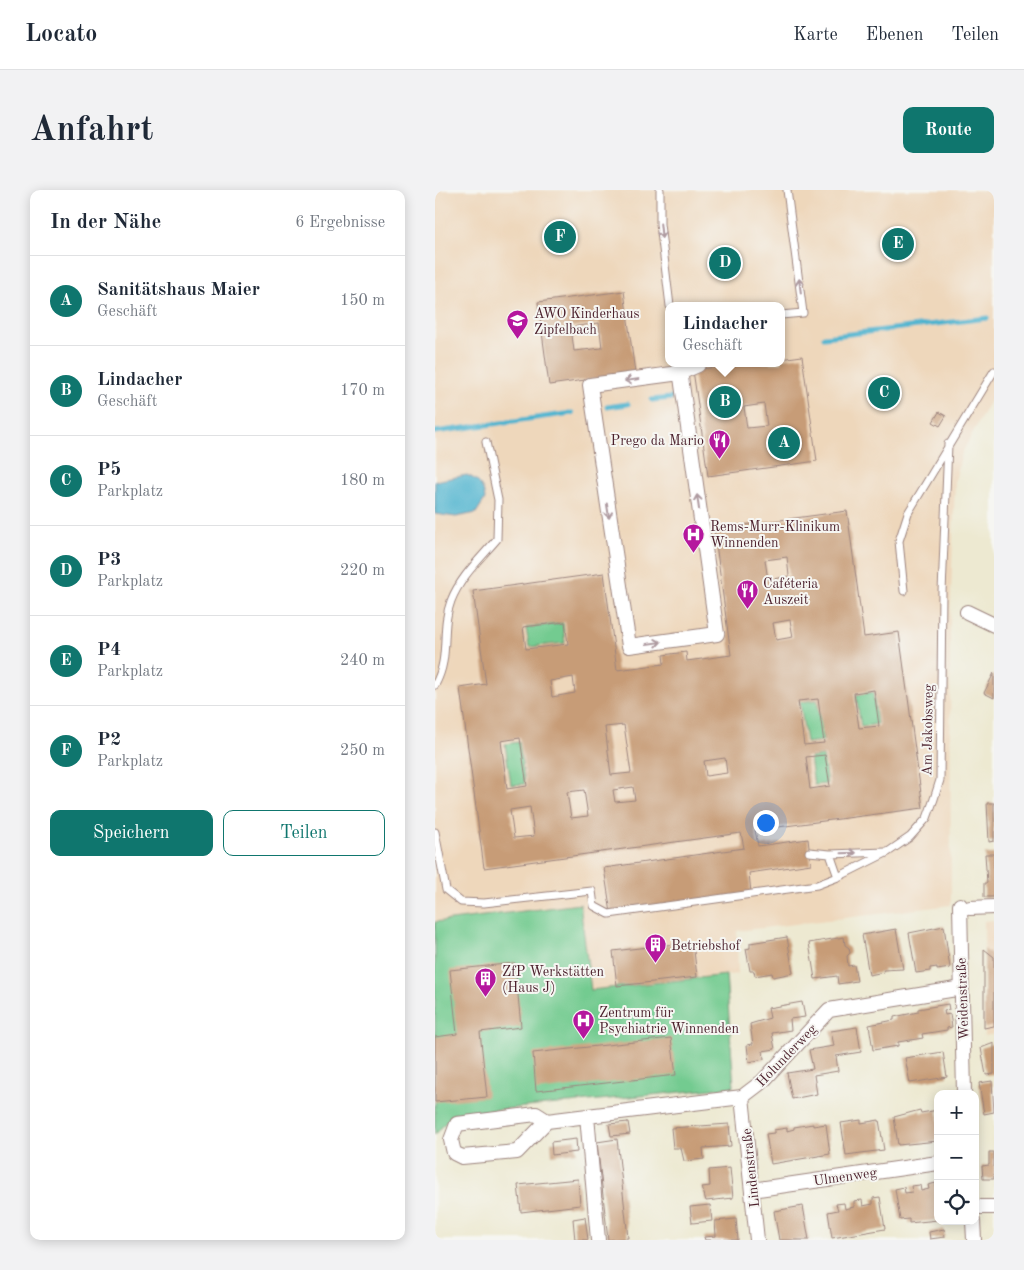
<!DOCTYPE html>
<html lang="de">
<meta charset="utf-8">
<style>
:root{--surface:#fff;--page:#f2f2f3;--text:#1f2937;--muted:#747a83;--line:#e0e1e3;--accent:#0f766e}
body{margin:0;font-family:"Old Standard TT",serif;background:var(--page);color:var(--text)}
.controls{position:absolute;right:15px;bottom:15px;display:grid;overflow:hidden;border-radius:10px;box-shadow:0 2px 12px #0003}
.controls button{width:45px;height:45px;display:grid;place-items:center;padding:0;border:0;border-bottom:1px solid var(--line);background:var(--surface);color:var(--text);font:25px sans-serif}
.you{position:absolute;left:330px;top:632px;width:18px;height:18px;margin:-12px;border:4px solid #fff;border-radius:50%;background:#1a73e8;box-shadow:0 0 0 8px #1a73e833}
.badge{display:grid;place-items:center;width:32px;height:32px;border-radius:50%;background:var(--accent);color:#fff;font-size:16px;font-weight:700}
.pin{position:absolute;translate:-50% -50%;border:2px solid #fff;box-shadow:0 1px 5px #0006}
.popup{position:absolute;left:230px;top:112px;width:120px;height:65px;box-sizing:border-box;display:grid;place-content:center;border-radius:10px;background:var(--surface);filter:drop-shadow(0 1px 4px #0005);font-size:16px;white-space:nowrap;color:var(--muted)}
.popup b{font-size:19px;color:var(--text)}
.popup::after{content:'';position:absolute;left:50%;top:100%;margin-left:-10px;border:10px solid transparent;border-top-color:var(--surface)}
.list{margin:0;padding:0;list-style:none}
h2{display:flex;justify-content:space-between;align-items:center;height:65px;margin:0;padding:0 20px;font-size:21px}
h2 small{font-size:16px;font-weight:400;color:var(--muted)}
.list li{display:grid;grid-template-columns:32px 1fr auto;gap:15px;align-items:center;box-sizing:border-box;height:90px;padding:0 20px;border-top:1px solid var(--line)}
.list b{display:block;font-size:19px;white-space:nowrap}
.list p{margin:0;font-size:16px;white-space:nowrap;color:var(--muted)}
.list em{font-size:16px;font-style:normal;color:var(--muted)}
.actions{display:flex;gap:10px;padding:15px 20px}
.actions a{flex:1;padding:11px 0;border:1px solid var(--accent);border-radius:10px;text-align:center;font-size:18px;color:var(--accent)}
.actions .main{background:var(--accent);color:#fff}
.icon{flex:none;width:28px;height:28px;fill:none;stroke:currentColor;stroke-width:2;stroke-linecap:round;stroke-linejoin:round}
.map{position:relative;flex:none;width:559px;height:1050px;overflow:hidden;border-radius:10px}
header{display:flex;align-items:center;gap:30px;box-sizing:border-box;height:70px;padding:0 25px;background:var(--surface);border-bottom:1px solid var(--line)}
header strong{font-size:24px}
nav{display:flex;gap:28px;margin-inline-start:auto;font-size:18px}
.intro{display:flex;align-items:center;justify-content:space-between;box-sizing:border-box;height:120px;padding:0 30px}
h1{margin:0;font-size:35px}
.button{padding:12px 22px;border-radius:10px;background:var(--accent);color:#fff;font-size:18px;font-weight:700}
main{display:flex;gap:30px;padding:0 30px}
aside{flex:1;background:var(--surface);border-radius:10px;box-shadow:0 2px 12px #0003}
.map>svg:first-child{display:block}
.built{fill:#eed7bb;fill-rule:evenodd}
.green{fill:#73cb90;stroke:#5e755e}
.water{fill:#50b4cf;stroke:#4d6a7d}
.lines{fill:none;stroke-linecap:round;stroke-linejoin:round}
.stream{stroke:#50b4cf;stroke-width:5}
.building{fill:#c79c77;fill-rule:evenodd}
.service-casing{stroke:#9c847e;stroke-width:9}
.minor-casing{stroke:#9c847e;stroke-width:16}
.service{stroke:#fff;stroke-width:7}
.minor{stroke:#fff;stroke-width:14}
.oneway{stroke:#ae9aa0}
.labels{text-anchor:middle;stroke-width:4;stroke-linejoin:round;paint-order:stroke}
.poi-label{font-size:14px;fill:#4a1f2b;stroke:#f6f6f2;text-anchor:start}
.street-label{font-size:14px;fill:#4a1f2b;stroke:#f6f6f2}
</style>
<header>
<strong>Locato</strong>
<nav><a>Karte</a><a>Ebenen</a><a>Teilen</a></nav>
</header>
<div class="intro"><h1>Anfahrt</h1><a class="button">Route</a></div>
<main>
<aside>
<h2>In der Nähe<small>6 Ergebnisse</small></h2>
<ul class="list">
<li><span class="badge">A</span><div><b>Sanitätshaus Maier</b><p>Geschäft</p></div><em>150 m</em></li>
<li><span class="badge">B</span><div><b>Lindacher</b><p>Geschäft</p></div><em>170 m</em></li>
<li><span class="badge">C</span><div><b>P5</b><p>Parkplatz</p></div><em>180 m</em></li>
<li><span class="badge">D</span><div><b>P3</b><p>Parkplatz</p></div><em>220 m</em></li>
<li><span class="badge">E</span><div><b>P4</b><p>Parkplatz</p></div><em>240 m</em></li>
<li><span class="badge">F</span><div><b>P2</b><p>Parkplatz</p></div><em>250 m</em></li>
</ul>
<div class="actions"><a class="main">Speichern</a><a>Teilen</a></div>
</aside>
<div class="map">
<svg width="559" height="1050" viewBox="0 0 559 1050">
<rect width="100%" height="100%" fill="#f6f6f2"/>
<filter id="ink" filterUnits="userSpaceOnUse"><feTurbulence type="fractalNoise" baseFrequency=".02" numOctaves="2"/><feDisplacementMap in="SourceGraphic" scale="10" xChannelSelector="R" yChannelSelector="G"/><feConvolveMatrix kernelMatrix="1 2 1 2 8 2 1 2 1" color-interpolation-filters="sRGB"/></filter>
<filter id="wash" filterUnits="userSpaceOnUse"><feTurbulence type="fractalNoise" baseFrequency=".0096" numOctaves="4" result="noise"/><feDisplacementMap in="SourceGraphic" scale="20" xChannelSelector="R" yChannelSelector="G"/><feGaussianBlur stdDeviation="1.12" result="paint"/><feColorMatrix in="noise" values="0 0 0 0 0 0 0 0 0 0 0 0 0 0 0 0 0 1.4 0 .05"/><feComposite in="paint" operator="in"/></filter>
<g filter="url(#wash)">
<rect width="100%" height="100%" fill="#ede9d1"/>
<!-- built -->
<path class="built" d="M0,0H559V203L527,263L520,291L515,434L516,715L302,741L303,784L156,800L145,714L0,732ZM234,116H346V173H234Z
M559,730V844L550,846L549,731Z"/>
<!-- green -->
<path class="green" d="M128,433L130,453L94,457L91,438Z
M438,502L442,534L426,537L421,505Z
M382,510L388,551L371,553L365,512Z
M84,552L90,594L76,595L70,554Z
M388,566L392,594L379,595L375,568Z
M145,714L156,800L291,785L299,897L18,924L0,945V732Z"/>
<!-- water -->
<path class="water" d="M32,285C45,291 48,296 50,309L41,323L21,327L0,324V291Z"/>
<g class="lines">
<!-- stream -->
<path class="stream" d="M389,147L552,128
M346,153H348
M217,210L236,208
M172,217L193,214
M0,242L137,223"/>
</g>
<g id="blocks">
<!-- building -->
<path class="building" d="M189,101L200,183L114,195L103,112ZM164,133L167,158L139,161L136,137Z
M367,166L382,271L273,286L258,180L314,173H346V169ZM329,214L332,236L312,238L309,217Z
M504,222L511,226L505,236L498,232Z
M412,321L429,447L464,442L488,618L320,640L323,656L373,649L376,674L314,683L316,703L176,723L169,678L309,658L306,643L49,678L25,498L51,494L38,401L169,383L182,480L229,474L228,465L251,462L252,471L296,465L279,339ZM352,367L354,386L333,390L330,370ZM355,430L358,447L341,450L338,433ZM130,432L133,454L91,459L88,437ZM138,487L140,503L117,507L115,491ZM439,500L444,536L424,538L419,503ZM383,509L389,553L369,555L363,511ZM189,535L196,583L176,585L170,537ZM85,548L92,596L72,599L66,551ZM390,565L395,596L375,599L371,567ZM290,568L292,583L271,586L269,571ZM198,597L200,610L180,612L178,600ZM149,600L153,626L136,628L132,602ZM95,617L99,646L79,648L75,620Z
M559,483V508L549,503Z
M552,613H559V651L554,652Z
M550,664H559V707H549V693H552Z
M509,736L515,778L502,780V777L495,778V781L481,783L474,743Z
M461,739L468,779L448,780L449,782L434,785L427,745Z
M352,747L358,783L338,787L337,783L320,786L319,781H315L311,759L315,758V753Z
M409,747L410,755L414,758L415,763L412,766L413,776L419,775L422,791L403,794L402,786L380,789L374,753Z
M258,752L262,787L182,796L178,761Z
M549,759L559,767V836L549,838Z
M80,773L86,837L45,842L52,907L0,912V847L22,844L15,780Z
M367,812L370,827L355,829L356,840L337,843L340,859L328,861L329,869L314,872L312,855L318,854L315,834L335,828L333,818Z
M513,814L514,820L509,821L510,825L515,824L517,837L512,838V840L487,844L488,848L463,852V856L438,860L434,835L459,830V827L483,822V819Z
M422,837L426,862L401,866L403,881L379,885L382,904L357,909L352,883L378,879L374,860L399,856L396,841Z
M236,848L241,885L101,901L98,863Z
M559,853V884L551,885L546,858Z
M508,862L512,887L475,893L470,868Z
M557,891L559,922L549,924L544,893Z
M485,920L486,923L503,920V951L463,955L459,927Z
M426,930V933L444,930L449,960L411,965L406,933Z
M193,932L195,944L176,946L174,934Z
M294,934L296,956L268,958L269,969L249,971L246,958H238L236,938Z
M378,934V936L391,934L395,964L336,974L331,944L339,943V940L352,938V941L359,939V937Z
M141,949L142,962L117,965L116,952Z
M182,949L193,1048L173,1050L162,952Z
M554,962H559V989H548L547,976L554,975Z
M295,978L298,1008L271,1011L267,997L275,996L274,980Z
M143,989L145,1015L86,1022L83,995Z
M501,993L503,1030L474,1033V1029L465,1030L460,999L469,997L470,1003L477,1002L476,996L485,995L486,1001L494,999L493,995Z
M445,1007L450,1039L397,1048L393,1022L403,1020L401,1014L409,1013L410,1019L419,1017V1011L427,1010L428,1016L438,1014V1008Z
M275,1015L277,1031L257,1033L255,1017Z
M368,1016L374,1050H344L339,1021Z
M150,1027L153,1050H140L138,1029Z
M301,1029L303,1050H270L269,1047L281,1046L280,1031Z
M509,1039L510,1047L495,1049L494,1042Z"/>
</g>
</g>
<g filter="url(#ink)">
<use href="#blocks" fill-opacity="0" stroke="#9c847e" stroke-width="1"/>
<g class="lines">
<defs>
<path id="service" d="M225,0V34L235,116
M346,125L368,123L352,0
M469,401L464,351L473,323L559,181
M0,495C16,466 5,440 16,411C25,387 46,368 62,349L63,310L51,252
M0,642L11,700L26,712L49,713L157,701L159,716L174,724L382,695L403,687L453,662L475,647L492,628L499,609L505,590L507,402L513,254
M374,662L395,664L451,662
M395,664L403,687"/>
<path id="minor" d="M244,173C256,264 269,354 282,444L194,456L155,195L245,183L263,175
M532,422L559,435
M525,715L529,904
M535,718L559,717
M307,907L322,1050
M152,926L163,1050
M112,931L101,924L22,934L16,950L19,963L27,967L82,962L112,931L307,907L328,891L394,820L527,798
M317,1000L503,973
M540,1017H559
M538,1031L539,1050"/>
</defs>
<!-- service casing -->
<use href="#service" class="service-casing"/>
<!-- minor casing -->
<use href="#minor" class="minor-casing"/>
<!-- service -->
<use href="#service" class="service"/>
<!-- minor -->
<use href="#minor" class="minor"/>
</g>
<!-- one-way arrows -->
<defs><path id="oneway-shaft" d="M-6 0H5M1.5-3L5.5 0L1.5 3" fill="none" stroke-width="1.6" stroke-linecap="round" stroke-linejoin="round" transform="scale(1.25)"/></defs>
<g class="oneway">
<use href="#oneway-shaft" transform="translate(226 41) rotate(84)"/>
<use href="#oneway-shaft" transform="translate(365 96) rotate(-97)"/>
<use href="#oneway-shaft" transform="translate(197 190) rotate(172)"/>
<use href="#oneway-shaft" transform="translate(263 312) rotate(-98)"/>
<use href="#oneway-shaft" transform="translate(173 321) rotate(81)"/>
<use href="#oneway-shaft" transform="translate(219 453) rotate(-8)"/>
<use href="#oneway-shaft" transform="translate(414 663) rotate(-2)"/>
</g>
</g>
<!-- icons -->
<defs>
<symbol id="school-pin" viewBox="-11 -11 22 30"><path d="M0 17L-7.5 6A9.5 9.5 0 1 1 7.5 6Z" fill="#b5179e" stroke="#f6f6f2"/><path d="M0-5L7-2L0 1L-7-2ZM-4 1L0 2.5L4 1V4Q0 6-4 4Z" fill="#fff"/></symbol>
<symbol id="restaurant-pin" viewBox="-11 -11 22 30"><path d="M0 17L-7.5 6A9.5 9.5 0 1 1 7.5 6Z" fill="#b5179e" stroke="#f6f6f2"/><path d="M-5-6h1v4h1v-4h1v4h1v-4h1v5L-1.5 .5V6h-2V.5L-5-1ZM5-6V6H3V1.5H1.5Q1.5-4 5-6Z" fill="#fff"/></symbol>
<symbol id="hospital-pin" viewBox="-11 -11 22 30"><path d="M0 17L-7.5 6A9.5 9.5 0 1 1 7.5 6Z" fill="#b5179e" stroke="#f6f6f2"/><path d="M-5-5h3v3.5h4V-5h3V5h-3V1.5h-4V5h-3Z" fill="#fff"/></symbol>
<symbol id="building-pin" viewBox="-11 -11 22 30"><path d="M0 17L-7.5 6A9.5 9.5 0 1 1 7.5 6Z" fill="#b5179e" stroke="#f6f6f2"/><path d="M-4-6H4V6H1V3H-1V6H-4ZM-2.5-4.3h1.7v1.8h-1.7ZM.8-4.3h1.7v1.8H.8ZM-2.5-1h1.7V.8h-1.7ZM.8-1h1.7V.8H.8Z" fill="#fff"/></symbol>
</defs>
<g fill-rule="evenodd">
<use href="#school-pin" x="70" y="118" width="25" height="34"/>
<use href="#restaurant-pin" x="272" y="238" width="25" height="34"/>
<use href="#hospital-pin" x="246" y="332" width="25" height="34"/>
<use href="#restaurant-pin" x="300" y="388" width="25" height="34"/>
<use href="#building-pin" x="208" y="742" width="25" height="34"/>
<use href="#building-pin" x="38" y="776" width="25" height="34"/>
<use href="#hospital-pin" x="136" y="818" width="25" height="34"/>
</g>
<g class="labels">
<!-- poi labels -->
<g class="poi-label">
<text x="99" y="128">AWO Kinderhaus<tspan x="99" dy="16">Zipfelbach</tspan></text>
<text x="269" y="255" text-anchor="end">Prego da Mario</text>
<text x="275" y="341">Rems-Murr-Klinikum<tspan x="275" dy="16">Winnenden</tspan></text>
<text x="328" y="398">Caféteria<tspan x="328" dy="16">Auszeit</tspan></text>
<text x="236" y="760">Betriebshof</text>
<text x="67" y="786">ZfP Werkstätten<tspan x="67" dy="16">(Haus J)</tspan></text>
<text x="164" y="827">Zentrum für<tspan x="164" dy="16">Psychiatrie Winnenden</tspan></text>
</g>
<!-- street labels -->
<g class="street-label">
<text transform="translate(492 540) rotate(-89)" y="5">Am Jakobsweg</text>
<text transform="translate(527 809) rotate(-92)" y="5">Weidenstraße</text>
<text transform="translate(351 865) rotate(-46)" y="5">Holunderweg</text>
<text transform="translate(315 978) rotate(-96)" y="5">Lindenstraße</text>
<text transform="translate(410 986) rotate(-8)" y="5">Ulmenweg</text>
</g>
</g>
</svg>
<div class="controls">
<button>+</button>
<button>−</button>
<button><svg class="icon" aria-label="locate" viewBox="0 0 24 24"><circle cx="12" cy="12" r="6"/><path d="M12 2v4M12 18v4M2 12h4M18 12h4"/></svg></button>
</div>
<div class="you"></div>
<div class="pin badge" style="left:349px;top:253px">A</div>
<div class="pin badge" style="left:290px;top:212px">B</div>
<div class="popup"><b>Lindacher</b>Geschäft</div>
<div class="pin badge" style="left:449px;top:203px">C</div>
<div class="pin badge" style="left:290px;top:73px">D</div>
<div class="pin badge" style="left:463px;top:54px">E</div>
<div class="pin badge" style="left:125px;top:47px">F</div>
</div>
</main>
